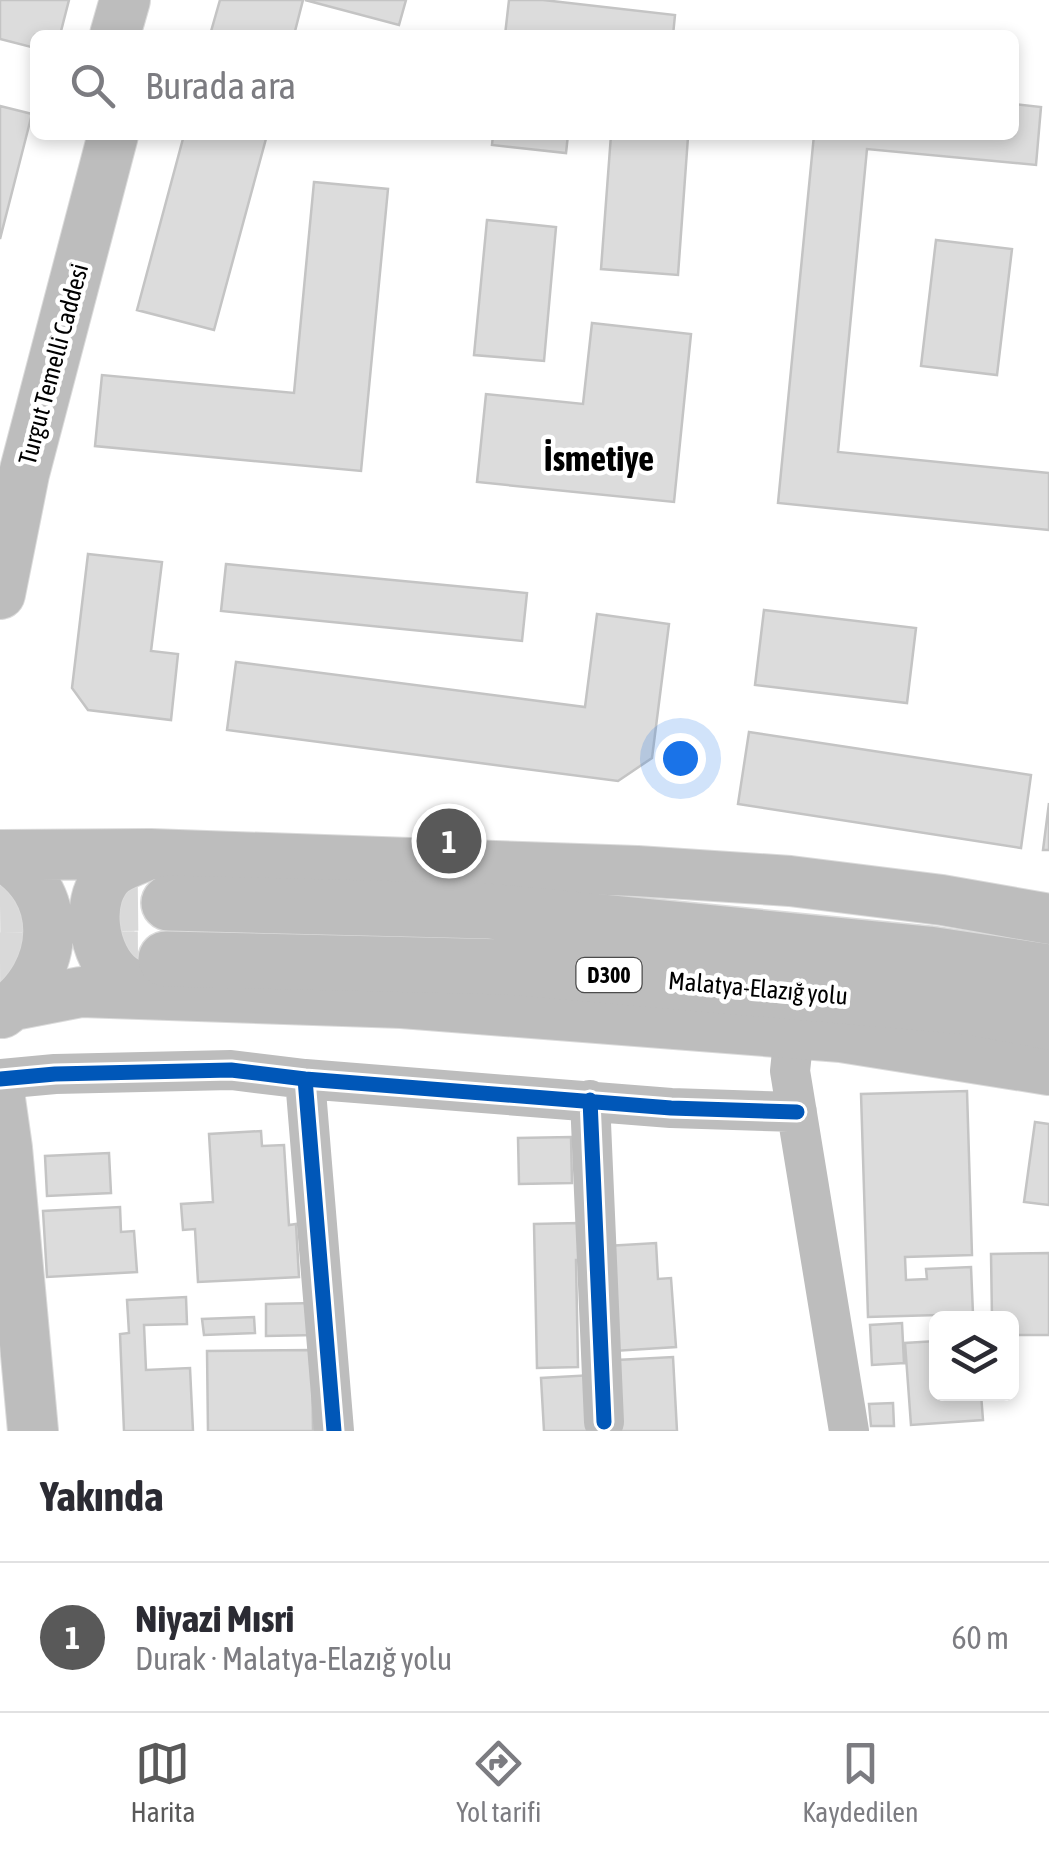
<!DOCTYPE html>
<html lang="tr">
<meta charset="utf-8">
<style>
:root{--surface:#fff;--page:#f7f7f7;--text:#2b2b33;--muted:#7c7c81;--line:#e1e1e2;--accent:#595959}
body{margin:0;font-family:"Asap Condensed",sans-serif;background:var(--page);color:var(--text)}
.controls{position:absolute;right:30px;bottom:30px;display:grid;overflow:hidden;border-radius:15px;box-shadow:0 5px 15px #0003}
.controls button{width:90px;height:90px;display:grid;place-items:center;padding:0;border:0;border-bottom:2px solid var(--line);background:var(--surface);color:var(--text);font:50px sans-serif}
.you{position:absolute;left:680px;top:758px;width:35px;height:35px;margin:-25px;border:8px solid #fff;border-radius:50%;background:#1a73e8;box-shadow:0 0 0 15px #1a73e833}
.badge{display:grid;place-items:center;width:65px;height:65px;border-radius:50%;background:var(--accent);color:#fff;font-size:32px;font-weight:700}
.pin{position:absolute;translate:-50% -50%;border:5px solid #fff;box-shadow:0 2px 10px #0006}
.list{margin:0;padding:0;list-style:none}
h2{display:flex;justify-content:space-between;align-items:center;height:130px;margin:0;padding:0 40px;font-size:42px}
h2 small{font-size:32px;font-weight:400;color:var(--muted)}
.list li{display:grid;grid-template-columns:65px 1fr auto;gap:30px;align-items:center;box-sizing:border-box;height:150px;padding:0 40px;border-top:2px solid var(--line)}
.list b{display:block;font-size:38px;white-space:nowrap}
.list p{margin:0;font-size:32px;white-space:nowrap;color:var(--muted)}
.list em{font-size:32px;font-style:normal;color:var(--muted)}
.icon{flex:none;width:55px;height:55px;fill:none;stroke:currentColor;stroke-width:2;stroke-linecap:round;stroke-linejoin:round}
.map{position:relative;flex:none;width:1049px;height:1431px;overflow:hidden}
.search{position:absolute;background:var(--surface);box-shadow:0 5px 15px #0003;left:30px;right:30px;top:30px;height:110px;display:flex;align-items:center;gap:25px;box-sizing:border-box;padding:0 35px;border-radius:15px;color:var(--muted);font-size:38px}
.sheet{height:280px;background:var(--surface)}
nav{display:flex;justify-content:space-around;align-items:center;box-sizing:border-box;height:140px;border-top:2px solid var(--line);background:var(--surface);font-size:28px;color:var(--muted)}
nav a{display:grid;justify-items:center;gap:5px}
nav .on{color:var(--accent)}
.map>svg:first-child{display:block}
.green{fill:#e9e9e9}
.building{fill:#dcdcdc;stroke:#c4c4c4;stroke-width:2.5}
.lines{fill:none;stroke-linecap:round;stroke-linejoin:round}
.highway-tunnel{stroke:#d9d9d9;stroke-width:55;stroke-dasharray:55 28;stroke-linecap:butt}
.major-casing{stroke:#dbdbdb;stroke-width:52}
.highway-casing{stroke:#dbdbdb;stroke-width:58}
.minor{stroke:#bdbdbd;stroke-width:40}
.major{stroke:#bdbdbd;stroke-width:50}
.highway{stroke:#bdbdbd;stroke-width:55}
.cycleway-casing{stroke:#fff;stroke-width:21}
.cycleway{stroke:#0057b8;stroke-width:15}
.labels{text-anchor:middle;stroke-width:9;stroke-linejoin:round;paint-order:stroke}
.shield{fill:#fff;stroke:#4c4c4c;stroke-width:2.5}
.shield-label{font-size:22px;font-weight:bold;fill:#000}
.street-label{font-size:25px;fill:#000;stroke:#fff}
.district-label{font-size:35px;font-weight:bold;fill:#000;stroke:#fff}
</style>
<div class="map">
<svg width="1049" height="1431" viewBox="0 0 1049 1431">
<rect width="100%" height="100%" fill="#fff"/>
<!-- green -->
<path class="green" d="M135,888L134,970L102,921L124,891Z"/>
<!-- building -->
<path class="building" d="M0,0H69L60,35H35V48L0,39Z
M220,0H303L294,35H210Z
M305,0H406L399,25Z
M509,0H543L675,15L673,35H505Z
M1014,104L1041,107L1036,165L867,149L838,452L1049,473V530L778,503L814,135H1014Z
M0,106L32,114L0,239Z
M184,135H267L214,330L137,310Z
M493,135H568L566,153L492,145Z
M611,135L688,137L678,275L601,269Z
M314,182L388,189L361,471L95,446L102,375L294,393Z
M487,220L556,227L544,361L474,355Z
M936,240L1012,249L997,375L921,366Z
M592,323L691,334L674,502L477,482L486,394L583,404Z
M88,554L162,562L151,651L178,654L171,720L88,710L72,688Z
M226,564L527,593L522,641L221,611Z
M764,610L916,628L907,703L755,685Z
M597,614L669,624L652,758L618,781L227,730L236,662L585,707Z
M749,732L1031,775L1021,848L738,804Z
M1049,803V850H1043Z
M967,1091L972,1255L905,1257L906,1280L927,1279L926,1269L971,1267L973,1314L868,1317L861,1094Z
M1035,1122L1049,1124V1205L1024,1202Z
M261,1131L262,1146L284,1145L289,1225L296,1224L299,1277L198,1282L195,1229L183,1230L181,1204L213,1202L209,1134Z
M571,1137L572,1183L519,1184L518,1138Z
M109,1153L111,1193L47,1196L45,1156Z
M120,1207L121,1232L134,1231L137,1272L47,1277L43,1211Z
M579,1223L580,1260H576L578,1367L537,1368L534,1224Z
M656,1243L658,1279L671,1278L676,1347L614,1351L607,1246Z
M1049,1253V1335H1012V1318H992L991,1254Z
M186,1297L187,1324L144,1325L146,1370L190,1368L193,1431H124L120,1334L129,1333L127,1300Z
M315,1303L316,1335L266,1336V1304Z
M254,1317L255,1333L204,1335L202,1319Z
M902,1323L904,1363L872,1365L870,1325Z
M936,1341V1394H981L983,1420L911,1425L905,1343Z
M312,1350L313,1431H208L207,1351Z
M673,1357L677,1431H620L617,1360Z
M593,1375L596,1431H544L541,1378Z
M893,1403L894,1426H871L869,1404Z"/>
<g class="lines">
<!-- highway-tunnel -->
<path class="highway-tunnel" d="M0,905L169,903
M0,960L152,959"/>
<defs>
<path id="major" d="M115,35L125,0
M0,594L24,474L113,135
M150,854C138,859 123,864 113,871C83,896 92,957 122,979C132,986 148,989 159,994
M0,855C67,890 61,973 2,1013
M1,855L150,854L637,871L790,881L942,900L1049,919
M14,1005L81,992L402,1003L841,1037L1049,1070
M0,1099L7,1148L33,1431"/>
<path id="highway" d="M169,903L488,911L928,954L1049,972
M166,959L506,967L969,1007L1049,1022"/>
</defs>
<!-- major casing -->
<use href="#major" class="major-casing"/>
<!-- highway casing -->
<use href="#highway" class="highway-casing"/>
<!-- minor -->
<path class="minor" d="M794,1034L790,1071L849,1431
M0,1079L55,1074L231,1070L305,1079L671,1108L797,1112
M305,1079L334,1431
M590,1100L604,1422"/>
<!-- major -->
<use href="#major" class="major"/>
<!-- highway -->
<use href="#highway" class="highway"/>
<defs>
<path id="cycleway" d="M0,1079L55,1074L231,1070L305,1079L671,1108L797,1112
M305,1079L334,1431
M590,1100L604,1422"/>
</defs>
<!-- cycleway casing -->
<use href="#cycleway" class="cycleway-casing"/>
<!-- cycleway -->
<use href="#cycleway" class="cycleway"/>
</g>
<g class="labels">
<!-- shield labels -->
<rect class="shield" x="576.5" y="958" width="65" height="34" rx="8"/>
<g class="shield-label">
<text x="609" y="983">D300</text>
</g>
<!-- street labels -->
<g class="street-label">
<text transform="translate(53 364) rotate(-75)" y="9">Turgut Temelli Caddesi</text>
<text transform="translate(758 988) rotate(5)" y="9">Malatya-Elazığ yolu</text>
</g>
<!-- district labels -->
<g class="district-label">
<text x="599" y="471">İsmetiye</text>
</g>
</g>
</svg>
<div class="controls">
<button><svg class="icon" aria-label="layers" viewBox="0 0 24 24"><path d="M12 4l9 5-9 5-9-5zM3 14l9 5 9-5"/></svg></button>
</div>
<div class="you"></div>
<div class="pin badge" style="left:449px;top:841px">1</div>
<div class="search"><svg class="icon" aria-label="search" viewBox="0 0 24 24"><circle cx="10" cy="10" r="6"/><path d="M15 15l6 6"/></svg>Burada ara</div>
</div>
<section class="sheet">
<h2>Yakında<small></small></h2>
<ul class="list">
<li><span class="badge">1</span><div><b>Niyazi Mısri</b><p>Durak · Malatya-Elazığ yolu</p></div><em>60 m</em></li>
</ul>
</section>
<nav>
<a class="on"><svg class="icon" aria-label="map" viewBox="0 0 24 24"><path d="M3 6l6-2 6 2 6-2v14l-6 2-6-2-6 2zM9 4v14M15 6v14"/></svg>Harita</a>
<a><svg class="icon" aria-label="directions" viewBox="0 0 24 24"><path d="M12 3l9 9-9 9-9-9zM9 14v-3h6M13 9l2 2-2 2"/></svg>Yol tarifi</a>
<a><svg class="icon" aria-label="saved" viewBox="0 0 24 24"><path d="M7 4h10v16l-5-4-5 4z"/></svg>Kaydedilen</a>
</nav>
